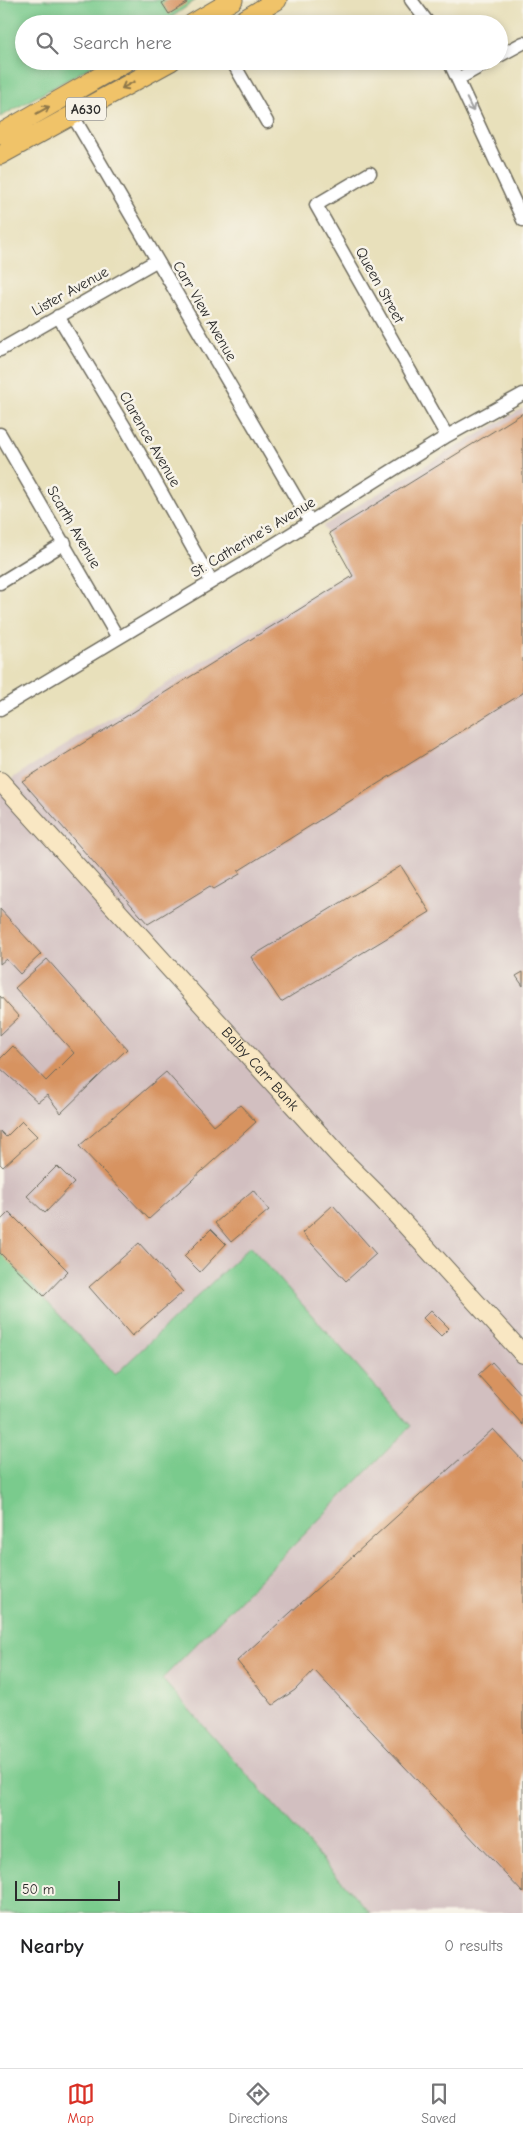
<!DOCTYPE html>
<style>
:root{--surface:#fff;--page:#f6f6f6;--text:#202124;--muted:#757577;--line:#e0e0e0;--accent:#d93025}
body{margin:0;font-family:"Comic Neue",sans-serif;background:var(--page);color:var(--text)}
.scale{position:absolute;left:15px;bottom:12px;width:105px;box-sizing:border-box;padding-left:5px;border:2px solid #2b2b2b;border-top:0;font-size:14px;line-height:18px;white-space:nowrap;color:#2b2b2b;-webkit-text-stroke:4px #f7f3e8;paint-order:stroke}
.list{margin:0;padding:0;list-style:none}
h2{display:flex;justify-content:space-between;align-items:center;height:65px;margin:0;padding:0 20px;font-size:21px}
h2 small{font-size:16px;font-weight:400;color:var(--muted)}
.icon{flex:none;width:28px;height:28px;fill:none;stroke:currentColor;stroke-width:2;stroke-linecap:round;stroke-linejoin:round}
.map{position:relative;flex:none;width:523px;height:1913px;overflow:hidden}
.search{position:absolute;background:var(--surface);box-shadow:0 2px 8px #0003;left:15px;right:15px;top:15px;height:55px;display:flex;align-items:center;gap:12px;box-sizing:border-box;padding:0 18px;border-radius:28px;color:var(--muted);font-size:19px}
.sheet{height:155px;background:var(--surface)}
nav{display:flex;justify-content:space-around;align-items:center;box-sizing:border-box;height:70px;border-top:1px solid var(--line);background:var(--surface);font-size:14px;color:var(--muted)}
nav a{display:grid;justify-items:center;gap:2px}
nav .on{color:var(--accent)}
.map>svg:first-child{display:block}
.industrial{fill:#d2bfc0}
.green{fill:#7acb8d;stroke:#527b5c}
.building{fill:#d79360}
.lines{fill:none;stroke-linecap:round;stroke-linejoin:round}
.street-casing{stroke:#6d6a5d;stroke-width:15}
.secondary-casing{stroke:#6d6a5d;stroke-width:20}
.primary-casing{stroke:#6d6a5d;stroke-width:21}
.street{stroke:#fff;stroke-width:12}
.secondary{stroke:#f9e7c3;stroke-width:18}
.primary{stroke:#f0c369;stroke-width:19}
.oneway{stroke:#8e774a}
.oneway2{stroke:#a0a0a0}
.labels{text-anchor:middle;stroke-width:5;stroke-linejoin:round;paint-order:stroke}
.shield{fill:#f7f3e8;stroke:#686764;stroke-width:1}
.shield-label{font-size:14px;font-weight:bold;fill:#2b2b2b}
.street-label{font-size:15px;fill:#2b2b2b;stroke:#f7f3e8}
</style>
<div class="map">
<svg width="523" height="1913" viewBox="0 0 523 1913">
<rect width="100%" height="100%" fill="#f7f3e8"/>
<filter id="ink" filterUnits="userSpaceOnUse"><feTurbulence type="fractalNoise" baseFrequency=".02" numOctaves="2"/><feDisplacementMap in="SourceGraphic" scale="10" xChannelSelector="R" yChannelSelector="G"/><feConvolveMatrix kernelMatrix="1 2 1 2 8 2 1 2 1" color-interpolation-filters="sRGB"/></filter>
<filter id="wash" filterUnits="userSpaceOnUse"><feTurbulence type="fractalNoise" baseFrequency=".0096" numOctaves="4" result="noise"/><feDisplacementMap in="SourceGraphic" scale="20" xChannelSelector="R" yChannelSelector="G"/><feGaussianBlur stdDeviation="1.12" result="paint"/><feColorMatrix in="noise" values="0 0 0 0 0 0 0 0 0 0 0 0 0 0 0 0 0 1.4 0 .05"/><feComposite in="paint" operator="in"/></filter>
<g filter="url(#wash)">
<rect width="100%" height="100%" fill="#e8e0bb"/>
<!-- industrial -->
<path class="industrial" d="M523,408V1913H370L162,1679L411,1426L115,1375L0,1251V790L17,775L348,573L323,526Z"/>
<!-- green -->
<path class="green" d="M0,0H196L162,24H24V61H101L0,117Z
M250,1246L411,1426L162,1679L370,1913H0V1251L115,1375Z"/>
<g id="blocks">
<!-- building -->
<path class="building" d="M167,0H185L187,3L169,14L162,3Z
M523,413V693L238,871L240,874L214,889L210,886L148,924L22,781L353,576L329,533Z
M401,866L430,912L281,1002L251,957Z
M0,909L41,954L20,974L6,959L0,964Z
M47,959L127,1049L61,1113L47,1095L38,1102L0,1068V1059L13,1046L46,1081L74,1053L15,988Z
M523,972V986L516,976Z
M0,996L19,1017L0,1035Z
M166,1072L214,1126L240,1105L256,1122L149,1219L79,1146Z
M22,1121L37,1136L3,1167L0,1164V1131L6,1137Z
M57,1166L74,1183L45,1213L27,1196Z
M253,1190L269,1210L231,1242L215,1223Z
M333,1205L376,1254L346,1281L302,1233Z
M9,1212L68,1271L44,1296L0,1253V1221Z
M211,1229L226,1244L200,1272L184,1256Z
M139,1243L183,1292L132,1336L89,1287Z
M431,1310L449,1328L441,1336L423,1318Z
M492,1362L523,1396V1425L478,1375Z
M493,1429L523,1461V1893L314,1670L295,1690L273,1705L237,1661Z"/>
</g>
</g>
<g filter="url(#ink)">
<use href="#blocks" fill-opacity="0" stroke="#6d6a5d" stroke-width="1"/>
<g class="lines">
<defs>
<path id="street" d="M411,0L429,24
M499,56L523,43
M232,61L267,122
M449,61L523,220
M458,79L490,61
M73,116L310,522
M370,173L316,205L447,436
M58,316L126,429L211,581
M0,350L156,261
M0,434L118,638
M0,583L65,543
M0,709L275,544L447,436L523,394"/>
<g id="secondary">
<path id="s1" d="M0,781L341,1158L382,1199L523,1354"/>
</g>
<path id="primary" d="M192,24L233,0
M237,24L277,0
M0,134L127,61
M0,155L171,61"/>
</defs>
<!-- street casing -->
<use href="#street" class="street-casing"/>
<!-- secondary casing -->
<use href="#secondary" class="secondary-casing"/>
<!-- primary casing -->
<use href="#primary" class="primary-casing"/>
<!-- street -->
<use href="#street" class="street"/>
<!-- secondary -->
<use href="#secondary" class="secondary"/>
<!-- primary -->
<use href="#primary" class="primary"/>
</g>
<!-- one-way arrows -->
<defs><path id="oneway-shaft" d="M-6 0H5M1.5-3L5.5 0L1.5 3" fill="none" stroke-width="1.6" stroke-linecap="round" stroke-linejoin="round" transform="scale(1.25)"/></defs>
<g class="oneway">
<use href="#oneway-shaft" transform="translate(128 85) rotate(151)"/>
<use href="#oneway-shaft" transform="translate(43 110) rotate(-29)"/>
</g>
<use class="oneway2" href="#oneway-shaft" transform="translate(470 105) rotate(64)"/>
</g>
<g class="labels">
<!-- shield labels -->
<rect class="shield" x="66" y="97.5" width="40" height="23" rx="4"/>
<g class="shield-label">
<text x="86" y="114">A630</text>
</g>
<!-- street labels -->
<g class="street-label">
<text transform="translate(380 285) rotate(61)" y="5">Queen Street</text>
<text transform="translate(70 291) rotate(-29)" y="5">Lister Avenue</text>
<text transform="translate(205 311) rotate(60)" y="5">Carr View Avenue</text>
<text transform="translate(150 439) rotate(60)" y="5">Clarence Avenue</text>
<text transform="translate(74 527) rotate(60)" y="5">Scarth Avenue</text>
<text transform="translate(253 537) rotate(-31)" y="5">St. Catherine's Avenue</text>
<text dy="5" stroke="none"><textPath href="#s1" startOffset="388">Balby Carr Bank</textPath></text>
</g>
</g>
</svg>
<div class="scale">50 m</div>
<div class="search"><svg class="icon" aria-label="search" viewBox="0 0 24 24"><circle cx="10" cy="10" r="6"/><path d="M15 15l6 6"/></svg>Search here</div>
</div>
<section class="sheet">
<h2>Nearby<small>0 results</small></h2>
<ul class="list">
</ul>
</section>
<nav>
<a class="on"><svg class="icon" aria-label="map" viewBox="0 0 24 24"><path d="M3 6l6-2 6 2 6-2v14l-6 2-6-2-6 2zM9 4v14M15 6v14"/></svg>Map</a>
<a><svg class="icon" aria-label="directions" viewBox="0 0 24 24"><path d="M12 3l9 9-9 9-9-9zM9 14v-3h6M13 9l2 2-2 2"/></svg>Directions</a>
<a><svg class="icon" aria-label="saved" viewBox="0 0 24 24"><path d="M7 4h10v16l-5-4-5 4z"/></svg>Saved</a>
</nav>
